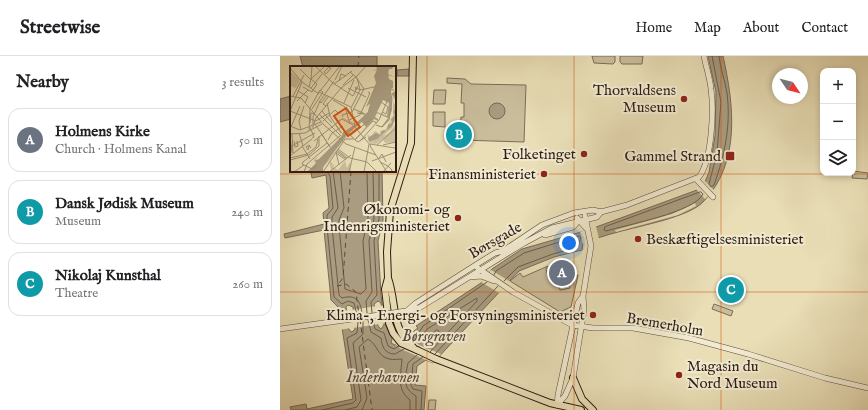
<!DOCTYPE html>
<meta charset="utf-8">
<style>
:root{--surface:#fff;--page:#f2f2f2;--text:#202124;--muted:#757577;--line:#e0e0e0;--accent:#1a73e8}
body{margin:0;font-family:"IM FELL English",serif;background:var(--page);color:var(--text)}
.controls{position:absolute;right:12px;top:12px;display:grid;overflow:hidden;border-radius:8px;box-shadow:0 2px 6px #0003}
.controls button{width:36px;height:36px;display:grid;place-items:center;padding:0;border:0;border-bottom:1px solid var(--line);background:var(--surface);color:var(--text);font:20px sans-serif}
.compass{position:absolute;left:492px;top:12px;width:36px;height:36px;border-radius:50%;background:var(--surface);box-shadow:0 2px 6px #0003;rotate:125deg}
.you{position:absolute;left:289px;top:187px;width:14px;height:14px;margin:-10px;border:3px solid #fff;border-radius:50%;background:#1a73e8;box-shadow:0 0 0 6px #1a73e833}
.badge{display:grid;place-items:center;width:26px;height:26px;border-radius:50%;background:var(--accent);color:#fff;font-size:13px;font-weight:700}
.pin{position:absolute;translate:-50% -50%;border:2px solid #fff;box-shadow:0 1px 4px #0006}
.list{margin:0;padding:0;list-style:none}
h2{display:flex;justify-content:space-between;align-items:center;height:52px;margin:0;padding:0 16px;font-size:17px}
h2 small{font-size:13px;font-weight:400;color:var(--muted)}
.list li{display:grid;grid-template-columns:26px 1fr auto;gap:12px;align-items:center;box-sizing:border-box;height:64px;margin:0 8px 8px;padding:0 8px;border:1px solid var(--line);border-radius:12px}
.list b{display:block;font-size:15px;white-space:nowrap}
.list p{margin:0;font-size:13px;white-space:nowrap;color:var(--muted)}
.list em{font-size:13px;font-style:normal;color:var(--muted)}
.icon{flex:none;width:22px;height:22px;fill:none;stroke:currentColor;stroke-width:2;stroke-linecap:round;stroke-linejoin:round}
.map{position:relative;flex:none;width:588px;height:354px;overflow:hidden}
header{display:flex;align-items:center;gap:24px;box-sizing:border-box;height:56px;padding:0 20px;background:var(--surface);border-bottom:1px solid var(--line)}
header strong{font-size:19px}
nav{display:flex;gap:22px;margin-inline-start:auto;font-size:14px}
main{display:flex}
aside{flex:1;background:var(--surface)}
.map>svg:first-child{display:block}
.green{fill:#c9bd9b;stroke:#7b6d58}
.water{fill:#a99c80;stroke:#776956;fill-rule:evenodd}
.pier{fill:#e9deb6}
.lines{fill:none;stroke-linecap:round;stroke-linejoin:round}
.shore{stroke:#6b5c4b;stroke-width:1}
.ferry{stroke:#58493b;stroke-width:1;stroke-dasharray:5 4;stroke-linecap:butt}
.tertiary-casing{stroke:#5c4d3e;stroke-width:6}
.primary-casing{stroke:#2d1d16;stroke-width:8}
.tertiary{stroke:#f1ead0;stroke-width:5}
.primary{stroke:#e9deb6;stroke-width:6}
.tertiary-bridge-casing{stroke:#5c4d3e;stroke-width:6;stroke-linecap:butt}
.primary-bridge-casing{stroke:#2d1d16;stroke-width:8;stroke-linecap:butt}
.tertiary-bridge{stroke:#f1ead0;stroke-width:5}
.primary-bridge{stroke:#e9deb6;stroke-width:6}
.grid{fill:none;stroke:#d5530d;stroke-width:1;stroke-opacity:0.55}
.poi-dot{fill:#8f2418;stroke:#f1ead0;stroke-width:1.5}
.labels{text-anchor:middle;stroke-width:4;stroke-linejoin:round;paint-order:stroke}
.poi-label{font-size:15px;fill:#2d1d16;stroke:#f1ead0;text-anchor:end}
.street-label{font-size:15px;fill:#2d1d16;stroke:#f1ead0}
.water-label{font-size:16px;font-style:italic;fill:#58493b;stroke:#f1ead0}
.inset-river{fill:none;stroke:#a99c80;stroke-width:2}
.inset-road{fill:none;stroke:#9e9176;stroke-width:1}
.view{fill:#d5530d;fill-opacity:0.15;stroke:#d5530d;stroke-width:2}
.inset-edge{fill:none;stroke:#2d1d16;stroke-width:2}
</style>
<header>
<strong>Streetwise</strong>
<nav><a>Home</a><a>Map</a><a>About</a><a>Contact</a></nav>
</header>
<main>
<aside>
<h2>Nearby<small>3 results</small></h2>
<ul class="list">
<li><span class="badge" style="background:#6b7280">A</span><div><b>Holmens Kirke</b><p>Church · Holmens Kanal</p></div><em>50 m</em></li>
<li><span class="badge" style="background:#0f9aa8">B</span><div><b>Dansk Jødisk Museum</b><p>Museum</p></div><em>240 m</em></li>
<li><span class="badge" style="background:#0f9aa8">C</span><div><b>Nikolaj Kunsthal</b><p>Theatre</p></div><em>260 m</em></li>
</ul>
</aside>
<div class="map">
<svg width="588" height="354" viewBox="0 0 588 354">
<rect width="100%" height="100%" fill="#e9deb6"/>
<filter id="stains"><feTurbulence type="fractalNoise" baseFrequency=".005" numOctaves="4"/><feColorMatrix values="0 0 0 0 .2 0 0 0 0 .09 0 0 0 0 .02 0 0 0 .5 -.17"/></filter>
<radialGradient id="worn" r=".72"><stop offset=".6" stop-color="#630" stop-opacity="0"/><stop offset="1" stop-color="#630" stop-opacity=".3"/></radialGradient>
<!-- green -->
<path class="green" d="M312,0H335V6L333,8L314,7Z
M340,0H363L362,8H342L340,6Z
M167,22L185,23L191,28L246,29L244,86L180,84L181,61H184V47H181L182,28L167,27Z
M154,34H166L165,48H153Z
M153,56H165V71L153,70Z
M573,115L588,117L587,123L572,122Z
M268,210L266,213L269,224L278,223L280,234L290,232L288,221L298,219L291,251L280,256L230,225L240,217L243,221Z
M434,248L453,255L451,260L432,253Z
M149,344H156L155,354H148Z"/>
<!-- water -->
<path class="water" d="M20,0H97V11H23Z
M428,0H443C454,49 461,107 423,146C409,161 359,170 338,176C326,179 315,183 303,187L302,194L274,201L239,215L153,307L146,304L137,310L135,329L146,330L144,354H11L10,351L26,348L27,353L73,343L59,252L51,244L44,174L5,182L4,178L44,168L43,157L49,152L46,119L32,122L31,117L41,115H102L103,164L98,185L101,240L105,268L112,283L111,287L115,289L138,272L136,270L201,227L212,213L242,193L308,174L417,134L425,126L429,116L435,80L436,36ZM98,245L101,247L104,269L101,273L98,270L94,248ZM68,249L73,251L75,273L72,276L69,274L66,251Z
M129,13V20H117V14Z
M11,40V63L0,66V43Z
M209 55a8 8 0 1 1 16 0a8 8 0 1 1-16 0Z"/>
<!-- pier -->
<path class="pier" d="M425,125L434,134L425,143L416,133Z
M415,147L416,150L398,159L336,176L335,174L392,158Z
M316,170L319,183L303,188L300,176Z
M211,214L231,226L219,237L201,226Z
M105,249L107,267L101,268L99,250Z
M97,250L100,268L73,272L71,254Z
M68,254L71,272L59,274L57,256Z
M128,278L139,289L161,298L153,307L121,293L115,288Z"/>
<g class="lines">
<!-- shore -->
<path class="shore" d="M432,0L441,46L437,97L429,128L431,131L434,129C445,98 451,69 447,37C445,24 440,12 439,0
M38,115L47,116L50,120L53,152L47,159V171L54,241L62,248L68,245L74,247L77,259
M53,115L58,152L52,161V171L59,239L62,242C76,238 81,245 82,258
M60,115L64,152L59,164V170L65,233L81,238L86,233L83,185L88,162L87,115
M421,136L423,138C415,156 346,169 326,175L324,174L325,171Z
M214,219L216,215L244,197L299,180L301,181L298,191L273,198L238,211L224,225
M87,257L86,245L92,236L89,185L94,163L93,115
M92,257L91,246L97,239L94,185L99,163V115
M93,263L95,273L104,277L108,290L114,293L119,290
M88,264L91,276L101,282C102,291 105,298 115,298L124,293
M157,274L159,275V277L149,289H144V286Z
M130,282L140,275L143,270L207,226
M133,286L143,279L147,273L197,242V245L150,296
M155,298L218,230
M42,354L73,347L76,344L67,282L77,277L78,266
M65,354L77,351L81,344L73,287L83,278V265
M82,354L87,342L79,291L88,283C98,289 97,300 109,303C114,304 118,303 122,303C121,319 116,333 130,344V354
M136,354V340C122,332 125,322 128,307L137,299
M141,354L142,335L133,333L131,329L133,308L143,301"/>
<!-- ferry -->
<path class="ferry" d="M78,11L79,0
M71,115L63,222L57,230L66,228L76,236L79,260
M80,263L92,354"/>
<defs>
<path id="tertiary" d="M416,123L433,141
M297,162L307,173
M265,179L293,171L299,164
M195,210L233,236L292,269L313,272H353L409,282L468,298L545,322L588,332
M190,221L201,220L214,225
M128,254L136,247L183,217L215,197L223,195L262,169L294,157L313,154L321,156L347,149L419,121C432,104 434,54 431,33C430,22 426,11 424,0
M126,255L139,252L244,187L272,172L317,161L321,156
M0,273L65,264
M277,349L285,340L293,322L304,254L303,240L311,190L305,160
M277,349L278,339L295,260L298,247L303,240"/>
<path id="primary" d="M133,0L131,87L110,155L107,196L108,222L105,233L109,267L113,277L121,287L137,294
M108,222C117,247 110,272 133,291
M156,303L270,347L301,354
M293,322L302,343L313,354"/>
</defs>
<!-- tertiary casing -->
<use href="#tertiary" class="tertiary-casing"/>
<!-- primary casing -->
<use href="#primary" class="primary-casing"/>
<!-- tertiary -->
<use href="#tertiary" class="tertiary"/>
<!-- primary -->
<use href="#primary" class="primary"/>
<defs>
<path id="tertiary-bridge" d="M65,264L126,255"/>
<path id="primary-bridge" d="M137,294L156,303"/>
</defs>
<!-- tertiary-bridge casing -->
<use href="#tertiary-bridge" class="tertiary-bridge-casing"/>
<!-- primary-bridge casing -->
<use href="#primary-bridge" class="primary-bridge-casing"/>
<!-- tertiary-bridge -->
<use href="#tertiary-bridge" class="tertiary-bridge"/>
<!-- primary-bridge -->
<use href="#primary-bridge" class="primary-bridge"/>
</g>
<!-- grid -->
<path class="grid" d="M147,0V354M294,0V354M441,0V354M0,118H588M0,236H588"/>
<!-- markers -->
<g class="poi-dot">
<circle cx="404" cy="43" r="4"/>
<circle cx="304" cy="98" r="4"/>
<rect x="445" y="95" width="10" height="10" rx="2"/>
<circle cx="264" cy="118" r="4"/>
<circle cx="178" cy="162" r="4"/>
<circle cx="358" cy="183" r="4"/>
<circle cx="313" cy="259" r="4"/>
<circle cx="399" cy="319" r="4"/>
</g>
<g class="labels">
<!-- poi labels -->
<g class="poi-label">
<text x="396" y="39">Thorvaldsens<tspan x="396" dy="17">Museum</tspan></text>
<text x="296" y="103">Folketinget</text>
<text x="441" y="105">Gammel Strand</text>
<text x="256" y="123">Finansministeriet</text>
<text x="170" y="158">Økonomi- og<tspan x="170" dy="17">Indenrigsministeriet</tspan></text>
<text x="366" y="188" text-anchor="start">Beskæftigelsesministeriet</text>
<text x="305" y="264">Klima-, Energi- og Forsyningsministeriet</text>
<text x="407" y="315" text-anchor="start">Magasin du<tspan x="407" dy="17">Nord Museum</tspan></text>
</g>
<!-- street labels -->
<g class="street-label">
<text transform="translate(215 184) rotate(-30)" y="5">Børsgade</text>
<text transform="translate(385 268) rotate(10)" y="5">Bremerholm</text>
</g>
<!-- water labels -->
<g class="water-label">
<text x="154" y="285">Børsgraven</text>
<text x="103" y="326">Inderhavnen</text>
</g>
</g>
<!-- overview -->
<g transform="translate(10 10)">
<rect width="106" height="106" fill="#e9deb6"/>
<path d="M0,5L10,14L6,22L0,20ZM102,28L106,32L103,36L106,40L105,50L101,53L102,57L97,64L91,66L90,69L78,72L81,76L97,65L106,51L102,62L93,70L99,67L106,57V76L95,77L93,73L86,78L80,77L77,69L81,70L85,65L90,68V65L96,63L99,56L101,57L100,54L103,50V36L105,33H103ZM52,77L39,95L43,98L41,100L45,98L43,101L48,104L55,95L57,102L60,96L61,106H40L43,103H41L39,95L33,100Z" fill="#c9bd9b"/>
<path d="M86,0L103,1L102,3H99L98,8L105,11L98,9L97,12L103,15V22L100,24L101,28L105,25L106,32L101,28L102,44L98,55L93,61H89L88,55L89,60H92L98,52L87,47L85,51L88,53V55L84,53L65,74L58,68L33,100V105L17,106L26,97L24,94L28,91L24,95L29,93L53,69L45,58L49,54L53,52L65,58L75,49L66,43L76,48L78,46L81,37L76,41L86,17L84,10L87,4L83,5L87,3ZM93,34L99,37L97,50L87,46ZM52,52L65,59L53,68L46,58ZM72,56L76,61L65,73L59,67L68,59L69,61L68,58ZM106,42V51L102,60L87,73L79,76L78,72L86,67L90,69L92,65L97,64L98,59L102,57L101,53L105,49L103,46Z" fill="#a99c80" fill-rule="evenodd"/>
<path class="inset-river" d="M88,18L93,0M79,45L84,29M66,60L84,41L85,21L98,13L96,0M29,106L54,68L63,63"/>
<path class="inset-road" d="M25,0L43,17M39,0V1L40,2H41L36,8L34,6L38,2L39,0M0,2L12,16L29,28M10,3L21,14M45,14L52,0M49,15L51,8L56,10M43,17L63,30L68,20M44,18L62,5M53,19L63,9M13,21L22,26L27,18L21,13L22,0M19,21L21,13L35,0M21,22L32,8M51,22L66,11L60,6M58,22L76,31M66,24L65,21L70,24L84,21M8,25L18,31L15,37M30,25L50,0M29,26L61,41M0,30L11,32L34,59L56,78L86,89M3,30L14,9M43,34L55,41L60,58M102,34L100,24H104M7,35L18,24M29,35L31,37L37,29M30,35L44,15M91,36L98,41L96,48L92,46M37,37L40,50L51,67M54,37L64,14M36,40L33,38L39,30M22,43L33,26L30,24M64,43L74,48L67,47M0,45L26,55L39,47M0,45L12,16M32,45L42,57M62,46L74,23L66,11L76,0M29,48L51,70M53,51L52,49L62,46M52,53L63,59L81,80M59,54L70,49L80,27L78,26M33,55L45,44L49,48M20,57L21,47L25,48M86,59L92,61L99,54L102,34M0,60L10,64L31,56M1,61L10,40M20,61L24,71L22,72M23,62V51L30,35M11,64L9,55L14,40M29,64L24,57L26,52L51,22M29,64L40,81L31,67M19,65L20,42L30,24M2,67L3,87M9,67L13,80M53,67L65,59L61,42L70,24L67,12M0,68L15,67L32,58M61,69L82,52M0,70L2,87M76,71L68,76L65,74L83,55L87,57M38,74L42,67L53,60M4,75L5,81L8,80L7,75M24,75L52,53M70,75L89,54L98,33L102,34M80,78L105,82M19,79L21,82L19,80L18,84L16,81ZM87,79L106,62M93,79L106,76M12,80L20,93M80,80L97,106M0,81L25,67M48,83L60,92L77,96L87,106M47,84L57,92M46,85L57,93M46,86L49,99M46,87L56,94M0,90L22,73M0,92L17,88L26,81L28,73M89,92L92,88L96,96M0,94L19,89L29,80V70M82,95L106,86M90,96L98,100L102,104L101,106M16,100L12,98L13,96L37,77M16,100L22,103L28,99M4,106L14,99M14,106L17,98L51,69M33,106L55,73H64M39,106L61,89M59,106L65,81M74,106L79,78M93,106L101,97"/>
<path class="view" d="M56,42L70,61L58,70L44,50Z"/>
<rect width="106" height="106" class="inset-edge"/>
</g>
<rect width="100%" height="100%" filter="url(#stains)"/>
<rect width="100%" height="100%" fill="url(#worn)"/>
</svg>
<div class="controls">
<button>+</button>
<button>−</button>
<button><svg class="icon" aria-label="layers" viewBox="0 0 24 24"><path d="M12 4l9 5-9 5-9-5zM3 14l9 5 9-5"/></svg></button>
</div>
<svg class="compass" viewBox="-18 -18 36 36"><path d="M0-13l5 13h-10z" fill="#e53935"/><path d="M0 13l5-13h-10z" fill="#757577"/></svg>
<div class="you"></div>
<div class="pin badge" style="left:282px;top:217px;background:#6b7280">A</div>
<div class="pin badge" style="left:179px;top:79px;background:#0f9aa8">B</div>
<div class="pin badge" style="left:451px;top:234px;background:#0f9aa8">C</div>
</div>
</main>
